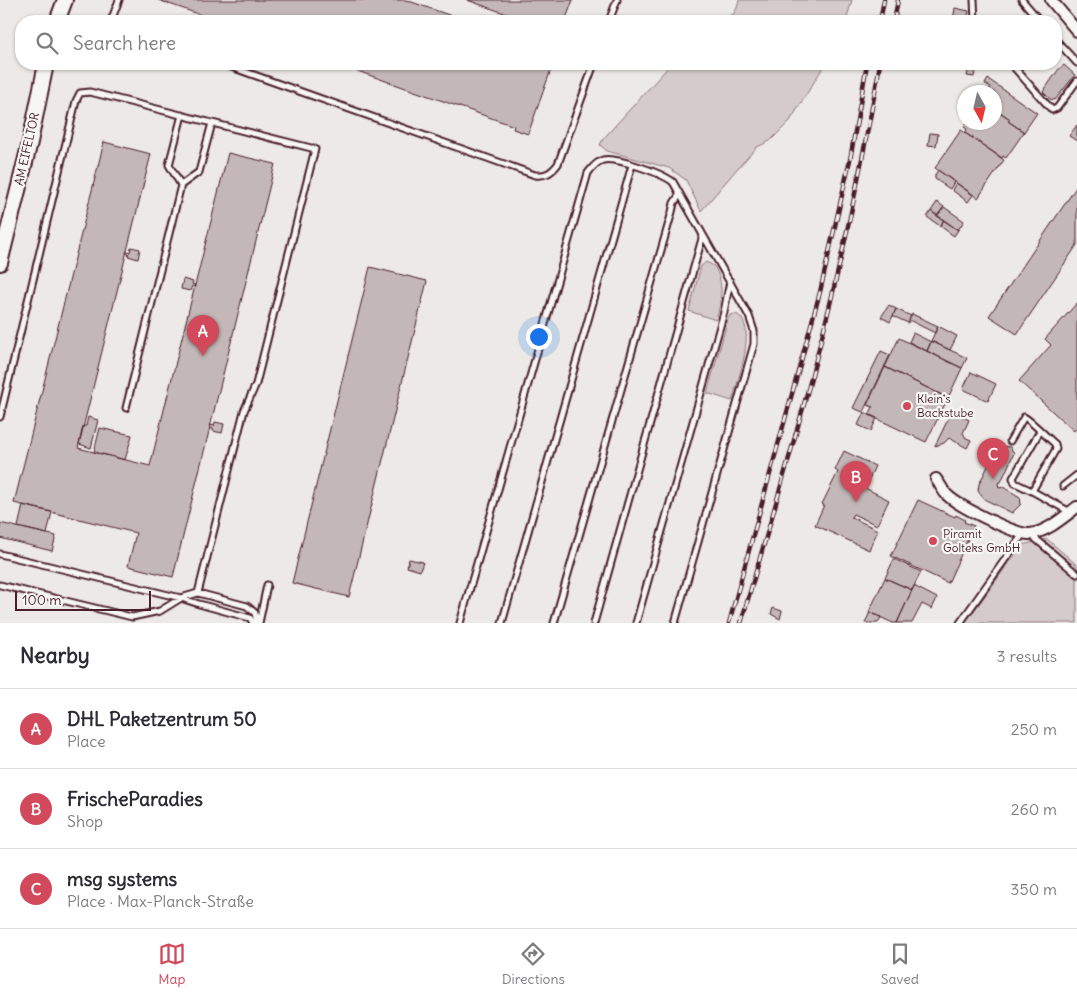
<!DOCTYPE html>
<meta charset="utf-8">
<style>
:root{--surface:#fff;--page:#f2f2f3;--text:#2b2b33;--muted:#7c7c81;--line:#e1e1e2;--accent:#d1495b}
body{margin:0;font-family:Delius,sans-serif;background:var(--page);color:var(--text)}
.compass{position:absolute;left:957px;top:85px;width:45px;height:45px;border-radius:50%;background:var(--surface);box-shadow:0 1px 4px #0004;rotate:172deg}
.scale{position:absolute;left:15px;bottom:12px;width:136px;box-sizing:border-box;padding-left:5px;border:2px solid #4a1f2b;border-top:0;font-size:14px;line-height:18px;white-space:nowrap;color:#4a1f2b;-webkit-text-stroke:4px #f6f6f2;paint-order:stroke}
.you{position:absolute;left:538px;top:336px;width:18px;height:18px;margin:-12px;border:4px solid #fff;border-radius:50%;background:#1a73e8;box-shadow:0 0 0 8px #1a73e833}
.badge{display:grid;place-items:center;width:32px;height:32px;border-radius:50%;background:var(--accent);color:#fff;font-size:16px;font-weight:700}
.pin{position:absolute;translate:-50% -41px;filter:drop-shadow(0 1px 2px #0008)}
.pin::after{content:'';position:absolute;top:26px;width:18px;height:15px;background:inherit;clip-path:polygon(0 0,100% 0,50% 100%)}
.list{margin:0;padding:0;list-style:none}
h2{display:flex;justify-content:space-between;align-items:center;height:65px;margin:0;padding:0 20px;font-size:21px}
h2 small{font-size:16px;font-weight:400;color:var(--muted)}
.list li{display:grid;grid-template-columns:32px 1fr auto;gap:15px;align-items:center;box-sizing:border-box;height:80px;padding:0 20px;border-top:1px solid var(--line)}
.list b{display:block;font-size:19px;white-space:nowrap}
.list p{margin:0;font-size:16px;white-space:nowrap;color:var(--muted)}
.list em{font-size:16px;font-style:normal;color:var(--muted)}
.icon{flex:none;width:28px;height:28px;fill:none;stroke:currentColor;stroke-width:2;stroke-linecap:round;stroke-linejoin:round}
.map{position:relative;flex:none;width:1077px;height:623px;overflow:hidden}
.search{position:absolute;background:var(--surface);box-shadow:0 1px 4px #0004;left:15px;right:15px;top:15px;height:55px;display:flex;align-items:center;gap:12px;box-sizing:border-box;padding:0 18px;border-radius:20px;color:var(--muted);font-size:19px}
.sheet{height:305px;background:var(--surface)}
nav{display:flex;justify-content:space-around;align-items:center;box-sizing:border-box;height:70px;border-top:1px solid var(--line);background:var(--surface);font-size:14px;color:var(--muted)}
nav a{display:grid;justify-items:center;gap:2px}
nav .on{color:var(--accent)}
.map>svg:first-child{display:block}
.grass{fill:#d4cbca;stroke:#8f757a}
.building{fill:#c4b7b7;stroke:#4a1f2b}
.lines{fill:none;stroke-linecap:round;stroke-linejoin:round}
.service-casing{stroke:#4a1f2b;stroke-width:9}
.minor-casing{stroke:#4a1f2b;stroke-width:14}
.secondary-casing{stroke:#4a1f2b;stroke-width:18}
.service{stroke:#f6f6f2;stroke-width:5}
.minor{stroke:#f6f6f2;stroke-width:10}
.secondary{stroke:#f6f6f2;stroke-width:14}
.rail-casing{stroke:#4a1f2b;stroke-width:4.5}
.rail{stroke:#f6f6f2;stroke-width:2.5;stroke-dasharray:8;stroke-linecap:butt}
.poi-dot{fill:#d1495b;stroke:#f6f6f2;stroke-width:2}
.labels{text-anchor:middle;stroke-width:4.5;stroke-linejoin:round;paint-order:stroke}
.street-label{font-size:12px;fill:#4a1f2b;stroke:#f6f6f2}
.poi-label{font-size:12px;fill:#4a1f2b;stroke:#f6f6f2;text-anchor:start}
</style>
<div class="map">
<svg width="1077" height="623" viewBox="0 0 1077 623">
<rect width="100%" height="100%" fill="#ece9e6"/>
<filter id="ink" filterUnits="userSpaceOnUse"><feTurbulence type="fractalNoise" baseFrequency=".02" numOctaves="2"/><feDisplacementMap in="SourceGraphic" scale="10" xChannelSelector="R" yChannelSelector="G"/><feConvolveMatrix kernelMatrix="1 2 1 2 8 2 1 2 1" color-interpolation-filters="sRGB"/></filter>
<g filter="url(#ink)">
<!-- grass -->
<path class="grass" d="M739,0H852L846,21H719C732,16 736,15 739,0Z
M671,64H825L790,121L770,141L757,147L736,170L701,211L686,180L669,168L607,151L600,145L603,139Z
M706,262L714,266C725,283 721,302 716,320L689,311L701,266Z
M736,314C759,324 737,383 732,401L707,393L728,319L730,315Z
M1047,539L1077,565V623H965L1022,545Z"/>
<!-- building -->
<path class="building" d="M158,0H406L466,21H218Z
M467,0H573L565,21H527Z
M955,8L969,11L967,21H953Z
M330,64H553L528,134L513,129L514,126L346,67L345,69Z
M970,64H977L974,77L967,76Z
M1064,65L1075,75L1055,100L1050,99L1043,92L1058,70Z
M988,79L1037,113L1024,132L1008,121L1010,119L994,108V92H987L991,87L985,84Z
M994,108L1010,119L1008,121L1024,132L1006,158L1003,156L1002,158L965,133L967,129L964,127L967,122H994Z
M1077,125V141L1069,136Z
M961,130L1004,160L978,198L935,168Z
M930,133L938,134L936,146L928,145Z
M104,142L151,154L78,448L150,466L228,153L275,164L173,577L128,566L136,533L14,503Z
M938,170L954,182L950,189L935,179V175Z
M956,183L973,195L968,202L952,190Z
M1077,186V245L1017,334L989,316Z
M937,202L944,207L937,216L931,211Z
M944,207L964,221L958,230L937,216Z
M931,211L944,220L940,226L927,217Z
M944,220L958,230L954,236L940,226Z
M131,247L140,249L138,259L128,256L129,254L126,253L127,251L130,252Z
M370,267L427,281L349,597L292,583Z
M183,279L193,282L192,284L195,285L194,287L192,286L190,291L181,289Z
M1077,303V428L1074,431L1019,381L1051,345L1045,339Z
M889,305L896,309L890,322L881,317Z
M896,309L911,316L908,323L893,316Z
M912,314L938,326L935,333L909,320Z
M938,326L957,336L950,350L931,341Z
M913,333L931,342L927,351L909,342Z
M899,338L962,368L948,398L885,367Z
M931,341L967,358L962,368L927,351Z
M881,351L890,355L863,412L853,408Z
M885,367L948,398L926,442L869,415L873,407L867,405Z
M971,372L996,384L988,401L963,389Z
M952,411L969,420L963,433L966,438L971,440L967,448L949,438L944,443L935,446Z
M864,412L877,418L871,431L858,425Z
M88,417L98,420L91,448L79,444L83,426H86Z
M215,422L224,424L222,433L213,431V429L210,428L211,425L214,426Z
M100,428L132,435L125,460L94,452Z
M998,446L1010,447L1014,453L1001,482L998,483L999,488L1003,487L1020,497L1021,504L1012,513L984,499L978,491L979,484Z
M844,451L875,466L865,488L889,500L877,525L853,514L851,517L878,530L869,550L815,525L824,505L822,504L838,472L835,470Z
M918,500L955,517L956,515L965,520L964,522L974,526L948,583L891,556Z
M23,505L52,512L47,534L18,527Z
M0,523L56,536L52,551L0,538Z
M409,559L423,562L420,571L407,567Z
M894,559L921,572L912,590L885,578Z
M885,578L912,590L897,623H893L869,612Z
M914,586L937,598L932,609L922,604L912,623H897Z
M773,608L782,611L780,619L771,614Z
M870,612L881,617L878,623H865Z"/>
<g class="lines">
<defs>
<path id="service" d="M974,0L975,21
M1022,0L1040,21
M111,21L119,0
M609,21L617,0
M1056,40L1077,63
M223,64L535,175C546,176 551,173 558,164L594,64
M1011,64L1052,110L1057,108L1077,81
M181,185L169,165L182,115
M126,408L181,185L199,172L212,123
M0,417L76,101L80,93L90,92L315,149L256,384L244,411L198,593
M1010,441L1024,417C1029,419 1048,438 1055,444L1056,449L1032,491L1070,512
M1063,486L1077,475
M1032,491L1015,483L1013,478L1040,431
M1030,534L1077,574
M0,554L181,598L199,604L250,618L253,623
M0,585L132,617L160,611L181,598L198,593L247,606L255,613L257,623
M259,623L267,585
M460,623L588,173C592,168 596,162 603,160C616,157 662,173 673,182L749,316L754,331V344L675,623
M502,623L632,165
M554,623L672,212L674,203L680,194
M594,623L703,235
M636,623L724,312L730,281
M960,623L1023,534"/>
<path id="minor" d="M1051,0L1077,31
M936,479C940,484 943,491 947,495C958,506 1016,535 1030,534C1047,532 1064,517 1077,507"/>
<path id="secondary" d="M57,21L65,0
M0,263L30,142L46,64"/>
</defs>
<!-- service casing -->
<use href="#service" class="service-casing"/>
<!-- minor casing -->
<use href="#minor" class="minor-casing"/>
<!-- secondary casing -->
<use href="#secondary" class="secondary-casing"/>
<!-- service -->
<use href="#service" class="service"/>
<!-- minor -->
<use href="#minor" class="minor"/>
<!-- secondary -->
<use href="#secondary" class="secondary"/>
<defs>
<path id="rail" d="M880,21L884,0
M894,21L898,0
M729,623L820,292L850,160L867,64
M741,623C774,509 809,395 836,279C853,208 867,136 880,64"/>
</defs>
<!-- rail casing -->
<use href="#rail" class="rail-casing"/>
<!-- rail -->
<use href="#rail" class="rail"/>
</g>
</g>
<!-- markers -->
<g class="poi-dot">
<circle cx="907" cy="406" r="5"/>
<circle cx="933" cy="541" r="5"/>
</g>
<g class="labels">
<!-- street labels -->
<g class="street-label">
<text transform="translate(27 149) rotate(-77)" y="4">AM EIFELTOR</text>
</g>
<!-- poi labels -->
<g class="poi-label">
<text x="917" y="403">Klein's<tspan x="917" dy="14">Backstube</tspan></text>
<text x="943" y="538">Piramit<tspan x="943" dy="14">Golteks GmbH</tspan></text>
</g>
</g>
</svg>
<svg class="compass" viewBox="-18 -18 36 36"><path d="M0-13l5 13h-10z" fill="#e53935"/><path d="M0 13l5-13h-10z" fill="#7c7c81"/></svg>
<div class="scale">100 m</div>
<div class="you"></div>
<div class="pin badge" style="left:203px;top:356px">A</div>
<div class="pin badge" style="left:856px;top:502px">B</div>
<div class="pin badge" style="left:993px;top:479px">C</div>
<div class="search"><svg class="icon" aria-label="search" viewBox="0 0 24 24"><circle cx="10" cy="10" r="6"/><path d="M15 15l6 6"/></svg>Search here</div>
</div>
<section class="sheet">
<h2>Nearby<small>3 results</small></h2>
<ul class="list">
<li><span class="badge">A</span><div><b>DHL Paketzentrum 50</b><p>Place</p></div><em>250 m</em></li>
<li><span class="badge">B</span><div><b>FrischeParadies</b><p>Shop</p></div><em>260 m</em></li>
<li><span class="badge">C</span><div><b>msg systems</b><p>Place · Max-Planck-Straße</p></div><em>350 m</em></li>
</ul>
</section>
<nav>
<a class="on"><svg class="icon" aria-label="map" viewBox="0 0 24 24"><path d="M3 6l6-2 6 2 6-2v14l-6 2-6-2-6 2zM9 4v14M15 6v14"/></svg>Map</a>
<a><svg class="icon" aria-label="directions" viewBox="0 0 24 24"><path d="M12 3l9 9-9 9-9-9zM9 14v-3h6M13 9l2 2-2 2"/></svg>Directions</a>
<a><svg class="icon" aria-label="saved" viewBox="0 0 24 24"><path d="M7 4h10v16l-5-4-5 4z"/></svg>Saved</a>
</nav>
